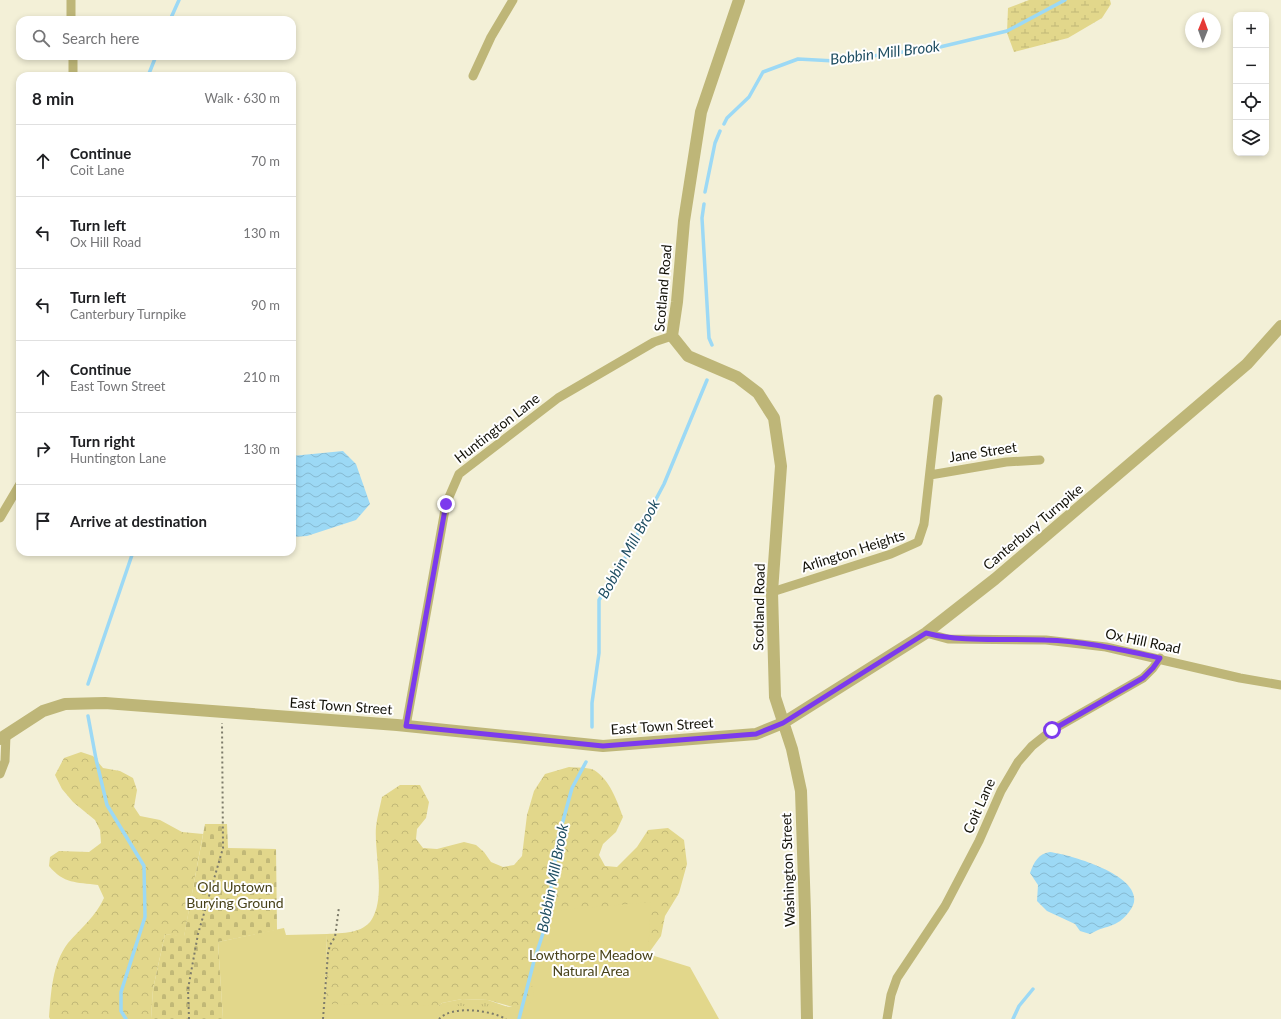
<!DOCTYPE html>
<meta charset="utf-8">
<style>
:root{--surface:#fff;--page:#f2f2f2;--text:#202124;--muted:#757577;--line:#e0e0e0}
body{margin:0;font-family:Lato,sans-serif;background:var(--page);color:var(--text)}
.controls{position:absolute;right:12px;top:12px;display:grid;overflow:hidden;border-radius:8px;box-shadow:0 2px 6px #0003}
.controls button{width:36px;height:36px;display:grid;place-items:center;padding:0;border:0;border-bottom:1px solid var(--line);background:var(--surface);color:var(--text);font:20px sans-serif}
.compass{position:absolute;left:1185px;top:12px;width:36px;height:36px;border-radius:50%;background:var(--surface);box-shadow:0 2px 6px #0003;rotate:1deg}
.stop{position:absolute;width:12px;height:12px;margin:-9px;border:3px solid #7c3aed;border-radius:50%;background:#fff}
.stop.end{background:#7c3aed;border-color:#fff;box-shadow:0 1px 4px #0008}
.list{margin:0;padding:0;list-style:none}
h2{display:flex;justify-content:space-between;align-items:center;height:52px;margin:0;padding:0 16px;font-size:17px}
h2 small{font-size:13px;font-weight:400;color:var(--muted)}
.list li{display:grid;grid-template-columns:26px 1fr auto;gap:12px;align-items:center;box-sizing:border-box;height:72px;padding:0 16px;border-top:1px solid var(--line)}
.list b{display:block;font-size:15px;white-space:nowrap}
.list p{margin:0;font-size:13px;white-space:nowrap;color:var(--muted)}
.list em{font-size:13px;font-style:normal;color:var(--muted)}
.icon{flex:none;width:22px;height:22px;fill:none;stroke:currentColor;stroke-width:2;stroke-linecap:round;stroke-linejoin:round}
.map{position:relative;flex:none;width:1281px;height:1019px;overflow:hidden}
.search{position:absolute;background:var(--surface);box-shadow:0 2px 6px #0003;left:16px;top:16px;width:280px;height:44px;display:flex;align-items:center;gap:10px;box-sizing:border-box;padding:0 14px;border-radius:12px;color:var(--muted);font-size:15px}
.panel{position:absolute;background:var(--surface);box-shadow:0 2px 6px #0003;left:16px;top:72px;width:280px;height:484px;border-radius:12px}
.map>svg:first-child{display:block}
.grass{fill:url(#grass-tufts)}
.forest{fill:url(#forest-crowns)}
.wetland{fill:url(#wetland-marsh)}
.cemetery{fill:url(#cemetery-stones)}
.green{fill:#e2d78b}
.water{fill:url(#water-waves)}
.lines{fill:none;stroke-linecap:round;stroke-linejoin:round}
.stream{stroke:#9cd9f5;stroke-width:3.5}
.path{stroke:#7d7b6a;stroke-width:2;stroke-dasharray:2 3;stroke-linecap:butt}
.minor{stroke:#beb678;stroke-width:9}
.tertiary{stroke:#beb678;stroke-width:12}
.route{stroke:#7c3aed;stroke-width:5}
.labels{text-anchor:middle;stroke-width:4;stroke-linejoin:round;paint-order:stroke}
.street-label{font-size:14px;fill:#131209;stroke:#fff}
.park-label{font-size:14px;fill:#484219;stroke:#fff}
.water-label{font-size:15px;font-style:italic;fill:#204f63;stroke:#fff}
</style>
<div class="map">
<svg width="1281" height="1019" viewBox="0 0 1281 1019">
<defs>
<pattern id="grass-tufts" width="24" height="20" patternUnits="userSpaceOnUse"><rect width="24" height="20" fill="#e2d78b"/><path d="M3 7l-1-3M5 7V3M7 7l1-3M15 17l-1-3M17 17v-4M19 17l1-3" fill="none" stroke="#c1b877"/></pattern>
<pattern id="forest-crowns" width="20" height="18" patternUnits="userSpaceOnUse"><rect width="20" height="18" fill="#e2d78b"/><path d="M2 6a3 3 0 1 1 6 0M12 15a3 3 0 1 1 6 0" fill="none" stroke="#c1b877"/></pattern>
<pattern id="wetland-marsh" width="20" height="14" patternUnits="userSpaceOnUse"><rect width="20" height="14" fill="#e2d78b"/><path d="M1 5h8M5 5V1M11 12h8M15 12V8" fill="none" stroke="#c1b877"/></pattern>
<pattern id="cemetery-stones" width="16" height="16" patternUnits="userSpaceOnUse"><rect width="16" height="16" fill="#e2d78b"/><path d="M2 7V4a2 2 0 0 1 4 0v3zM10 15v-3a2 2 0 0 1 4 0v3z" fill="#c1b877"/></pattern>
<pattern id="water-waves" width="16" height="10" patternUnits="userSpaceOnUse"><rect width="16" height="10" fill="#9cd9f5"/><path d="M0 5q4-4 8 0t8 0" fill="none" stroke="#86b9d1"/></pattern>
</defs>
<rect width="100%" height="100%" fill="#f3f0d7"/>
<!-- grass -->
<path class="grass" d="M462,999L488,1000L511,1008L517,1019H417L430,1013L442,1003Z"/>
<!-- forest -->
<path class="forest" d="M81,752L93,756L103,768L120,771L133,778L137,790L134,807L140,816L160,820L182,832L203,834L184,937L165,934L153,989L151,1019H50L49,1017C51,993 52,964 68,943C81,928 96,916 104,898L98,885C76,882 64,884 49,866L50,857L59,851L89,852L101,843L100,830L95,820L73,802L62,789L55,775L64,758Z
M569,767C576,768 588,767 594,770C610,780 617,801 623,817L616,832L603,844L599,855L605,866L617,867L637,847L648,830L668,828L684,840L687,864L679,893L665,916L661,936L648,954L537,1014L488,1000L462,999L442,1003L430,1013L417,1019L325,1004L327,934C342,933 363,934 372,919C386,896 374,852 376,827C377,817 380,807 382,797L400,785H420L429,802L426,818L417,829L416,839L423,848L437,849L464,842L476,845L484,852L491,862L503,867L514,865L522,856L527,815L534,791L545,774Z"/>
<!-- wetland -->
<path class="wetland" d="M1029,0H1110L1111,4L1102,18L1068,38L1014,52L1007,33L1008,8Z"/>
<!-- cemetery -->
<path class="cemetery" d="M205,824H227L228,848L276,849L277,930L218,942L223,1019H151L153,989L165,934L184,936Z"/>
<!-- green -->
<path class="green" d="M651,902L648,954L690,967L719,1019H223L218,942L284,928L286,935L327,934L325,1004L521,1007L532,1002L534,995L527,961L529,950L535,940L541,912Z"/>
<!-- water -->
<path class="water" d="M343,451L356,464L370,504L356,520L307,536L292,537V456Z
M1050,852C1072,855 1156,879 1129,912C1119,925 1112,925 1098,930C1095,931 1093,933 1090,934L1080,931L1075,924L1047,911L1037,901L1038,885L1030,873C1034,862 1038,854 1050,852Z"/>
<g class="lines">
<!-- stream -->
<path class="stream" d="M170,20L179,0
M148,76L156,56
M724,124L727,118L749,97L763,72L798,59L835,61L940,47L1007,31L1065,0
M705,192L715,143L720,131
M704,204L702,218L709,338L712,345
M88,684L133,552
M88,716L96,759L107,805L144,866L145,917L121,992V1011L126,1019
M592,727V703L599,653V600L619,569L664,484L707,380
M519,1019L534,961L546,924L558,839L572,788L586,762
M1013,1019L1019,1006L1033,989"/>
<!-- path -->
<path class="path" d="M189,1019L188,989L198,934L223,848L222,723
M323,1019L328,953L330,945L335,937L339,907
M439,1019C452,1005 490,1010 506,1019"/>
<!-- minor -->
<path class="minor" d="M71,0V20
M73,56V76
M473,76L491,37L513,0
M930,475L1006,462L1040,460
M0,518L20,484
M772,592L891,554L918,542L924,524L938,399
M926,633L948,639L1046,640L1106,647L1240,678L1281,685
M406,726L446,504L459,474L558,398L654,342L672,336
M0,774L5,761L6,735
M887,1019L891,995L897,978L945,906L979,841L1001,791L1018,762L1032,746L1052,730L1143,678L1153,668L1160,658"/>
<!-- tertiary -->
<path class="tertiary" d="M739,0L701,112L684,221L677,302L672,336L688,356L737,377L758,393L774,418L781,466L772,592L775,697L792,749L801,791L805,913L807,1019
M0,739L43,711L65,704L105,703L397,725L603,746L756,734L783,723L926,633L995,579L1247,364L1281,326"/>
</g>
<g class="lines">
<!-- route -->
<path class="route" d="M446,504L406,726L603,746L756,734L783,723L926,633C964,643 1005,638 1045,640C1084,641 1122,650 1160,658L1153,668L1143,678L1052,730"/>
</g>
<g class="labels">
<!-- street labels -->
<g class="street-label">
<text transform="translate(663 288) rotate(-85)" y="5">Scotland Road</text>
<text transform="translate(497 428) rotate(-38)" y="5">Huntington Lane</text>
<text transform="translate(983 452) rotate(-9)" y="5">Jane Street</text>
<text transform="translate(1033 527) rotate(-40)" y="5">Canterbury Turnpike</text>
<text transform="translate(853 551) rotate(-18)" y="5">Arlington Heights</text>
<text transform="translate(759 607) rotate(-89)" y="5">Scotland Road</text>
<text transform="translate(1143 641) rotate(12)" y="5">Ox Hill Road</text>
<text transform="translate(341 706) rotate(4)" y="5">East Town Street</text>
<text transform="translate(662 726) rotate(-4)" y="5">East Town Street</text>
<text transform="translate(979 806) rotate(-66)" y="5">Coit Lane</text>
<text transform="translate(788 870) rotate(-92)" y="5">Washington Street</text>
</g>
<!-- park labels -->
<g class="park-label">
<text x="235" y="892">Old Uptown<tspan x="235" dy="16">Burying Ground</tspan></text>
<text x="591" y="960">Lowthorpe Meadow<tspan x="591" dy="16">Natural Area</tspan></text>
</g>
<!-- water labels -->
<g class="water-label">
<text transform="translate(885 53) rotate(-7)" y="5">Bobbin Mill Brook</text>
<text transform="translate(629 549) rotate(-61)" y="5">Bobbin Mill Brook</text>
<text transform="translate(553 878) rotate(-79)" y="5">Bobbin Mill Brook</text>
</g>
</g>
</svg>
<div class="controls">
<button>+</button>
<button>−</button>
<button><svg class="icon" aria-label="locate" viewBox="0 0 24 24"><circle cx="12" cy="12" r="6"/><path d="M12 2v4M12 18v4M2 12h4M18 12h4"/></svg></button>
<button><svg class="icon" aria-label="layers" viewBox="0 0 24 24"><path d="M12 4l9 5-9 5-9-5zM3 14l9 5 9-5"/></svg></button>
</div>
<svg class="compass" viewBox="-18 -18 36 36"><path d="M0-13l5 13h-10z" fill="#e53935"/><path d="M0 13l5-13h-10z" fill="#757577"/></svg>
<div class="stop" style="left:1052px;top:730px"></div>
<div class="stop end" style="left:446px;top:504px"></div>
<div class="search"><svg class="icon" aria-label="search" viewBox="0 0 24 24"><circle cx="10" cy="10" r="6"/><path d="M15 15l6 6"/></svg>Search here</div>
<section class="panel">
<h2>8 min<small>Walk · 630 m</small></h2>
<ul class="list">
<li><svg class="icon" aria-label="ahead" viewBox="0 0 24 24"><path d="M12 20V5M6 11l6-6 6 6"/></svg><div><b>Continue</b><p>Coit Lane</p></div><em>70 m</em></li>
<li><svg class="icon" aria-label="left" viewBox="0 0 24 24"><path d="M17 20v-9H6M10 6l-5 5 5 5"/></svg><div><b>Turn left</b><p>Ox Hill Road</p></div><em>130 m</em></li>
<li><svg class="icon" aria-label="left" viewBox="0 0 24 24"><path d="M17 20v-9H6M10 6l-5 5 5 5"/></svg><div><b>Turn left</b><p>Canterbury Turnpike</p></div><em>90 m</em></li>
<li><svg class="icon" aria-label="ahead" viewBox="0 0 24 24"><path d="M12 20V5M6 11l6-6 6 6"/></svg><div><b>Continue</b><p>East Town Street</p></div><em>210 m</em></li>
<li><svg class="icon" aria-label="right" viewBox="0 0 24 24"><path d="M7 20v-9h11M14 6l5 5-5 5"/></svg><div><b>Turn right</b><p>Huntington Lane</p></div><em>130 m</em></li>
<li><svg class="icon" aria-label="arrive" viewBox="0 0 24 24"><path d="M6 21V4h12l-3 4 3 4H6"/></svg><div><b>Arrive at destination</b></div></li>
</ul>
</section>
</div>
